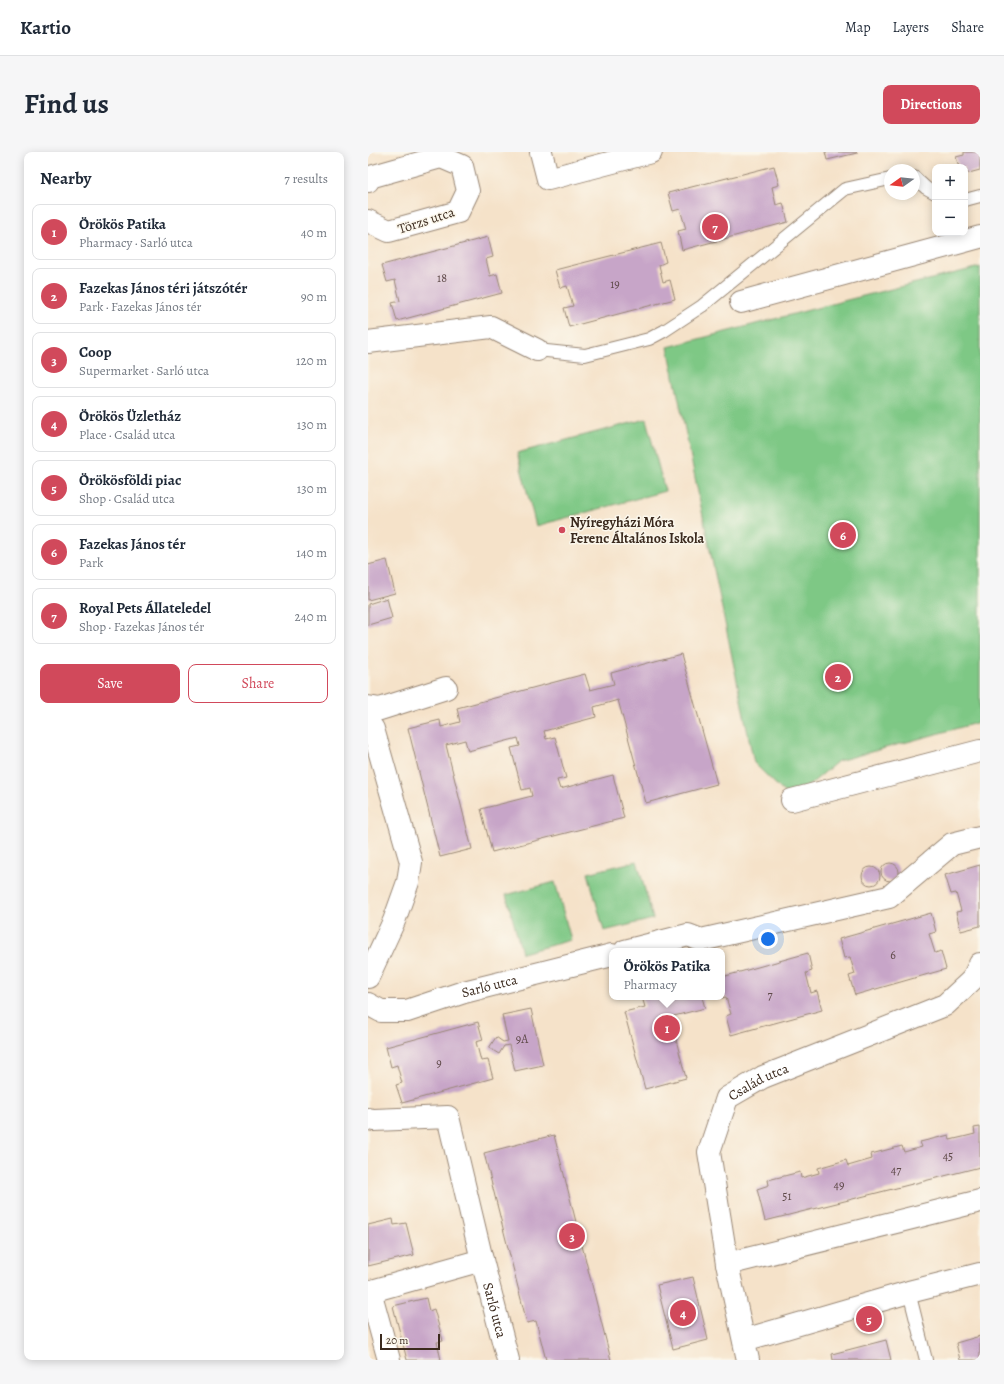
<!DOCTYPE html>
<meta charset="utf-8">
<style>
:root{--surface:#fff;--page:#f6f6f7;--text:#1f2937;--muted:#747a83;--line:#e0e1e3;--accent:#d1495b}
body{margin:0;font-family:Alegreya,serif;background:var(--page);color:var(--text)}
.controls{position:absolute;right:12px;top:12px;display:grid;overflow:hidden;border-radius:8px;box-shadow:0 2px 10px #0003}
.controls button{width:36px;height:36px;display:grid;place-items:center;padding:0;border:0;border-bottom:1px solid var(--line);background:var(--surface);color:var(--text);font:20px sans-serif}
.compass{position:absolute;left:516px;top:12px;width:36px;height:36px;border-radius:50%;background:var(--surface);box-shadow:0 2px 10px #0003;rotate:255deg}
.scale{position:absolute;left:12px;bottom:10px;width:60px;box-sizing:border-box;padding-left:4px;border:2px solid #3b2a1e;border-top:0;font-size:11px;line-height:14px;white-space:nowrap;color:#3b2a1e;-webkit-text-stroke:3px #fbf7ec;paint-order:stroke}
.you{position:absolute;left:400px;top:787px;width:14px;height:14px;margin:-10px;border:3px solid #fff;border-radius:50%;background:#1a73e8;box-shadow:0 0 0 6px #1a73e833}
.badge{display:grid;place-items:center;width:26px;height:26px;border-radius:50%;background:var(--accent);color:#fff;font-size:13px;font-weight:700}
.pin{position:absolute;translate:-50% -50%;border:2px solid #fff;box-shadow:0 1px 4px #0006}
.popup{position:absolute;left:241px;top:796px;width:116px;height:52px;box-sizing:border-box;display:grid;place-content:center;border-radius:8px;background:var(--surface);filter:drop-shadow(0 1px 3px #0005);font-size:13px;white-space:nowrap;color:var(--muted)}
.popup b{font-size:15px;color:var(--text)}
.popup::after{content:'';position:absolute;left:50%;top:100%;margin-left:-8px;border:8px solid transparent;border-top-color:var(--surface)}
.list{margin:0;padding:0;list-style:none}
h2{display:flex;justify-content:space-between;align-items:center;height:52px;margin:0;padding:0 16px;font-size:17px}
h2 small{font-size:13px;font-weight:400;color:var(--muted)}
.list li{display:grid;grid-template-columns:26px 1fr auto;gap:12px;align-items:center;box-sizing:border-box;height:56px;margin:0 8px 8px;padding:0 8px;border:1px solid var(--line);border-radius:8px}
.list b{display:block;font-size:15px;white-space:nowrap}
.list p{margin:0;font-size:13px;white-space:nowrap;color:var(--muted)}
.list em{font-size:13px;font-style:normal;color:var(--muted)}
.actions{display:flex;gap:8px;padding:12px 16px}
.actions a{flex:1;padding:9px 0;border:1px solid var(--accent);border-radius:8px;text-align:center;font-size:14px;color:var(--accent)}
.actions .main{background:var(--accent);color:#fff}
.map{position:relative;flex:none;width:612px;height:1208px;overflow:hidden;border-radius:8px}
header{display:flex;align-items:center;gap:24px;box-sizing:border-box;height:56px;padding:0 20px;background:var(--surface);border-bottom:1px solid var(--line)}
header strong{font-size:19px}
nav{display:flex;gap:22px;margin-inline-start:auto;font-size:14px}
.intro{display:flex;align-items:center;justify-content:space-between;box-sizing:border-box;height:96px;padding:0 24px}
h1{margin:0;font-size:28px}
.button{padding:10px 18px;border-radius:8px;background:var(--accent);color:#fff;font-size:14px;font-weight:700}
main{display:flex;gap:24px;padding:0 24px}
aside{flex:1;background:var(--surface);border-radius:8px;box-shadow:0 2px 10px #0003}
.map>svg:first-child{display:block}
.green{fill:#7ec885;stroke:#5c7952}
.building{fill:#c7a5c8}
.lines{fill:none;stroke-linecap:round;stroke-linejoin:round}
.lane-casing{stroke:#988674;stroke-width:14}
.street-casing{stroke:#988674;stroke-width:24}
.lane{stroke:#fff;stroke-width:12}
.street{stroke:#fff;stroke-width:22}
.poi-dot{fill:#d1495b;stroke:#fbf7ec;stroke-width:1.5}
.labels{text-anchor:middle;stroke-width:3;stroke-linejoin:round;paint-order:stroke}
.number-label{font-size:12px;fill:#5e4948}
.street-label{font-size:14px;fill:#3b2a1e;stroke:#fbf7ec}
.poi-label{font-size:14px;font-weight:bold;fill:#3b2a1e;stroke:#fbf7ec;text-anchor:start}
</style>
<header>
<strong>Kartio</strong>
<nav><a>Map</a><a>Layers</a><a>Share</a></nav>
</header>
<div class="intro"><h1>Find us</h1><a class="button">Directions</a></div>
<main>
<aside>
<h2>Nearby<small>7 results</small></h2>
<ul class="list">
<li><span class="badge">1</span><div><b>Örökös Patika</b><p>Pharmacy · Sarló utca</p></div><em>40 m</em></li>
<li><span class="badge">2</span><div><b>Fazekas János téri játszótér</b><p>Park · Fazekas János tér</p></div><em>90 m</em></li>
<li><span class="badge">3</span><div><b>Coop</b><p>Supermarket · Sarló utca</p></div><em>120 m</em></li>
<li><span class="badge">4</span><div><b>Örökös Üzletház</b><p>Place · Család utca</p></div><em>130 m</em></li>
<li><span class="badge">5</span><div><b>Örökösföldi piac</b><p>Shop · Család utca</p></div><em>130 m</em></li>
<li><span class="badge">6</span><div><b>Fazekas János tér</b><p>Park</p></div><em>140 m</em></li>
<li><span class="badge">7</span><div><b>Royal Pets Állateledel</b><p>Shop · Fazekas János tér</p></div><em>240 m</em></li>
</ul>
<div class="actions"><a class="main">Save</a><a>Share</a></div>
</aside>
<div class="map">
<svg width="612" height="1208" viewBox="0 0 612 1208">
<rect width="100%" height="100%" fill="#fbf7ec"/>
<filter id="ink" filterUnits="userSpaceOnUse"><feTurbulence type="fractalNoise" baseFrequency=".025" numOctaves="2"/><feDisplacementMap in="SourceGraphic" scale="8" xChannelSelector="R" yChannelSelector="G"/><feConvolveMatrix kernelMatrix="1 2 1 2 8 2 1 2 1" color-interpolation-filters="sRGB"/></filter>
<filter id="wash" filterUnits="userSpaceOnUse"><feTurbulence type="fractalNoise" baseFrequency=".012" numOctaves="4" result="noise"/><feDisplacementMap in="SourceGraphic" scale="16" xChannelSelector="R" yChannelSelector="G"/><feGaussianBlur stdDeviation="0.9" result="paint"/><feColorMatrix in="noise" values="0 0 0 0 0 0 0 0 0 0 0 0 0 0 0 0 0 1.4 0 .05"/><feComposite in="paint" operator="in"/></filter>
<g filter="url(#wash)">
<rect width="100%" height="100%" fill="#f5e2c9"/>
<!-- green -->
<path class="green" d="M612,115V570L470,609L424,648L386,611L300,195L479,148Z
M278,267L297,339L168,374L149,301Z
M269,709L285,767L236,779L220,721Z
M187,730L203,788L154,801L138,743Z"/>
<g id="blocks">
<!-- building -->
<path class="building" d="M457,0H489V1L459,8Z
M596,0H612V18L597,22V15H591L588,5L596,3Z
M406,14L411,33L404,35L408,53L415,51L420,70L314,98L310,79L318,77L312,57L305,59L300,41Z
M120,85L125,105L118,107L122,124L129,122L134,141L29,169L24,151L32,149L27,128L19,130L14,113Z
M293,91L298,110L291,113L295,130L302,128L307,147L201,175L196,156L205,154L199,134L192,136L187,118Z
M19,408L27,441L0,448V413Z
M19,446L24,466L0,473V452Z
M313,502L349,632L278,651L250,548L226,555L228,565L176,579L178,587L187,585L198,626L189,628L192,637L245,623L256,666L124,700L113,657L164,644L162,636L154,638L143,596L152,594L150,586L100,599L97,588L78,593L104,697L72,705L40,576L72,568L73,575L92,570L89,556L217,522L222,538L246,532L243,521Z
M513 720a9 9 0 1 1 18 0a9 9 0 1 1-18 0Z
M612,713V774L593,779L588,760L593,759L588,741L583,742L577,723Z
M494 724a9 9 0 1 1 18 0a9 9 0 1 1-18 0Z
M563,761L568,780L561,782L567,801L573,799L578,817L487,843L481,824L487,822L482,805L476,806L471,787Z
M321,794L322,799H306Z
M440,801L444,819L438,821L443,841L449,839L454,858L363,883L358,864L363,862L358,845L354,846V825Z
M274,845H334L337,856L302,865L318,926L277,937L256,860L277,855Z
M163,857L175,913L147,919L141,893L136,894L131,902L121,896L128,885L135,890L140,889L134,863Z
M110,870L115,888L108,890L113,909L120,908L125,926L34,951L28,933L34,931L29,913L23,915L18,895Z
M612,975V1015L397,1069L389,1037L401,1033L400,1028L432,1020L433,1026L451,1021L450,1016L478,1008L480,1014L504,1007L503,1002L534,994L536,1000L554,995L552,990L581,983L582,988L595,985L607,982L606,976Z
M186,983L243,1208H178L168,1169L159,1171L116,1001Z
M25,1067L26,1073L38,1071L46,1103L0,1114V1073Z
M325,1125L340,1188L305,1197L289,1133Z
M58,1146L61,1159L66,1157L75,1189L69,1190L73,1208H39L25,1154Z
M612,1184V1208H592L588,1191Z
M518,1188L523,1208H465L464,1202Z"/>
</g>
</g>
<g filter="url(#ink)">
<use href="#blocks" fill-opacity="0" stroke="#988674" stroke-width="1"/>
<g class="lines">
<defs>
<path id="lane" d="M546,25L558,36L567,41
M597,48L612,44
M169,198L217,203L281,187L296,179L334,154L477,37L522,27
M541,1140L558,1208"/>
<g id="street">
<path d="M173,0L180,27L283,0"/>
<path d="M0,29L2,25L73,5L94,14L100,39L90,60L21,79L0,69"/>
<path d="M373,150L612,85"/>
<path d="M0,190L123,175L169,198"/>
<path d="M0,555L12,557L78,536"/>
<path d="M0,569L5,577L43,710L40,730L26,769L0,825"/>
<path d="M424,648L612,599"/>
<path d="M257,799L320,783L333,788L521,745L584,692L612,685"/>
<path id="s1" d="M0,852L13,859H39L96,840L244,803"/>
<path id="s2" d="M0,967L6,968L80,965L114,1108L140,1208"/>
<path d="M359,1112L612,1049"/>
<path d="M2,1139L21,1208"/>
<path d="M0,1140L114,1108"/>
<path d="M376,1188L541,1140L612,1122"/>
<path id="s3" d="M380,1208L359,1112L341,1000L359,946L395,925L577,853L604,828L612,812"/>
</g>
</defs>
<!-- lane casing -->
<use href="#lane" class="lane-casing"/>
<!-- street casing -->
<use href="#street" class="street-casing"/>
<!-- lane -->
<use href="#lane" class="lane"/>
<!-- street -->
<use href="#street" class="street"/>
</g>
</g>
<!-- markers -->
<circle class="poi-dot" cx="194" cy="378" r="4"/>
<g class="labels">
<!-- number labels -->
<g class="number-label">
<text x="74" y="130">18</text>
<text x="247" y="136">19</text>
<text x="525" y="807">6</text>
<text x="402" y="847">7</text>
<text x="154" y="891">9A</text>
<text x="71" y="915">9</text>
<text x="580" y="1008">45</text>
<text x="528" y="1022">47</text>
<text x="471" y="1037">49</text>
<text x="419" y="1048">51</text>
</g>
<!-- street labels -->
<g class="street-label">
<text transform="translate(58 68) rotate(-18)" y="5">Törzs utca</text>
<text dy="5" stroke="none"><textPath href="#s1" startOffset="127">Sarló utca</textPath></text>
<text dy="5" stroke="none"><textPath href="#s3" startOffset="304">Család utca</textPath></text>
<text dy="5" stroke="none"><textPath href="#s2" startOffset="279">Sarló utca</textPath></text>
</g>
<!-- poi labels -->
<g class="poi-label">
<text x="202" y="375">Nyíregyházi Móra<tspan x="202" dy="16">Ferenc Általános Iskola</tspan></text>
</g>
</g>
</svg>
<div class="controls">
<button>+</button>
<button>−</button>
</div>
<svg class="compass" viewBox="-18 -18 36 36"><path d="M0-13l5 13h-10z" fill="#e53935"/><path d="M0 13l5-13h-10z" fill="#747a83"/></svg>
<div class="scale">20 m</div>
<div class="you"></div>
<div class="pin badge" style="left:299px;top:876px">1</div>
<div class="popup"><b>Örökös Patika</b>Pharmacy</div>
<div class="pin badge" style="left:470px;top:525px">2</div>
<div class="pin badge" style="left:204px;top:1084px">3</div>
<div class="pin badge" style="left:315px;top:1161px">4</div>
<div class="pin badge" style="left:501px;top:1167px">5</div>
<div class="pin badge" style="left:475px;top:383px">6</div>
<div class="pin badge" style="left:347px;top:75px">7</div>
</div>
</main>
